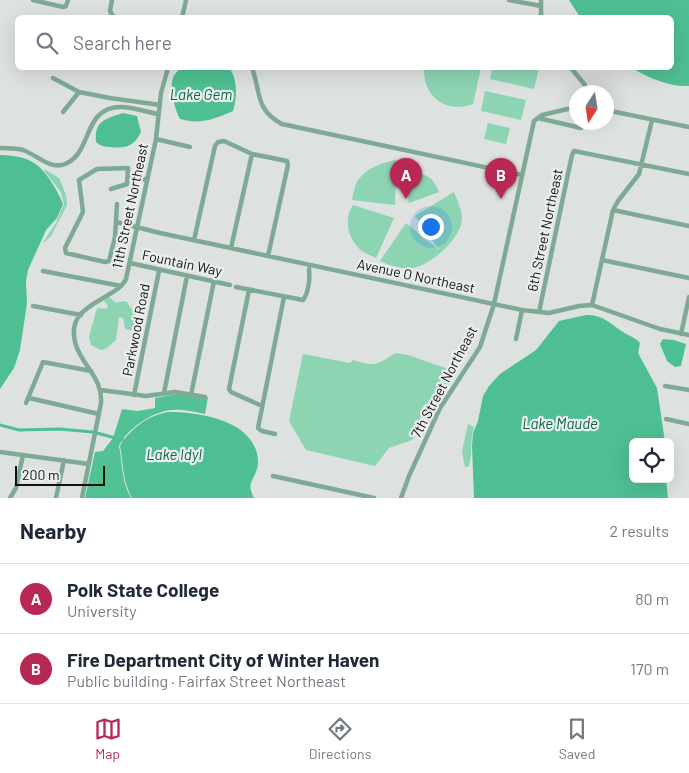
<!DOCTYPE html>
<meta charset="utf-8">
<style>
:root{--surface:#fff;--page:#f6f6f7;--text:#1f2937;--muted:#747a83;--line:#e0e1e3;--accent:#b72854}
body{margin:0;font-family:Barlow,sans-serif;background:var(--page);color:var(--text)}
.controls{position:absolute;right:15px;bottom:15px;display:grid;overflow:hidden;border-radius:8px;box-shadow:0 5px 20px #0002}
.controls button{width:45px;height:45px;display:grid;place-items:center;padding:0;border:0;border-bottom:1px solid var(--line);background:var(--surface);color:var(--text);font:25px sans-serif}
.compass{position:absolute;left:569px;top:85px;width:45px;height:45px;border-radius:50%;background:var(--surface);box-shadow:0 5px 20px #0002;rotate:192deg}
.scale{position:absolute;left:15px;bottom:12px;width:90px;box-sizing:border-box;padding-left:5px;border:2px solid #101110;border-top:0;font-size:14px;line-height:18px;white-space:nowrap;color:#101110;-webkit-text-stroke:4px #eaeeec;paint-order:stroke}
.you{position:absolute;left:430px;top:226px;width:18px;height:18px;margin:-12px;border:4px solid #fff;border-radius:50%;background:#1a73e8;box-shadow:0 0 0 8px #1a73e833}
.badge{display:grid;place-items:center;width:32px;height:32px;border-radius:50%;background:var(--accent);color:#fff;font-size:16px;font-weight:700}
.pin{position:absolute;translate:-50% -41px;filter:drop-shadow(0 1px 2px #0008)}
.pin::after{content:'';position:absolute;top:26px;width:18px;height:15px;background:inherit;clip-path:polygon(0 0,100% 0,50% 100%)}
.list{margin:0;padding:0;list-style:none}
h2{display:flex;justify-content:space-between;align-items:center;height:65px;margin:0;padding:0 20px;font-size:21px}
h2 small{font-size:16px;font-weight:400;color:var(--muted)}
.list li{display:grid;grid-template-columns:32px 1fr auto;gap:15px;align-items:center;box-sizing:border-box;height:70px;padding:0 20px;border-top:1px solid var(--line)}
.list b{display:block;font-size:19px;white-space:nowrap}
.list p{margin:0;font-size:16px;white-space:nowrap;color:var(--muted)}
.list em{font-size:16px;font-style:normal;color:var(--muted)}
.icon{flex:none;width:28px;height:28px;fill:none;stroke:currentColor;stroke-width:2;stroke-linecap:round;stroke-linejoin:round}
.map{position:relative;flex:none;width:689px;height:498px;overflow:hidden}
.search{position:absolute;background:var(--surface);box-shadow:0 5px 20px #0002;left:15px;right:15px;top:15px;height:55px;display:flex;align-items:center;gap:12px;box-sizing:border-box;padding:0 18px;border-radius:8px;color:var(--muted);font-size:19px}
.sheet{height:205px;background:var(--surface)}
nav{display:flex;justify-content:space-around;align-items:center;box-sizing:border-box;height:70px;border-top:1px solid var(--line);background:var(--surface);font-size:14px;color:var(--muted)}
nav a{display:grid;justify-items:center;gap:2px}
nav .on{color:var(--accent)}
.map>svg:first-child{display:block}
.green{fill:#8dd4b3}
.forest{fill:#52c295}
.water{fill:#4ebf92}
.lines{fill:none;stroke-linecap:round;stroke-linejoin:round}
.canal{stroke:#4ebf92;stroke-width:3}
.minor{stroke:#7ea994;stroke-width:4.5}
.labels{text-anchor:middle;stroke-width:4.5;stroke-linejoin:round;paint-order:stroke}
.street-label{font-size:14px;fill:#101110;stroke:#eaeeec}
.water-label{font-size:15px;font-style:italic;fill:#0b6447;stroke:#eaeeec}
</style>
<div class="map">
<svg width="689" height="498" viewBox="0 0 689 498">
<rect width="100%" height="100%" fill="#dde1df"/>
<!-- green -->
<path class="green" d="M424,68H481L473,104C446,114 423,97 424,68Z
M492,68H539L534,89L490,79Z
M485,91L526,100L521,120L481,111Z
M488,123L510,128L506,144L484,139Z
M396,160L395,205L352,200C353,195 354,189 356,184C363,169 381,163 396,160Z
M44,169L59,178L66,195L67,205L51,236L42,244L56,223L64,204L61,192L45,172Z
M413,173C430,175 432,177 439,192L409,203L404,175Z
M454,192C457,200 462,209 462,218C462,238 431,265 413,268C401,269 391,266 380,261L406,223L439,250L415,216Z
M353,205L394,218L376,258C372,256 366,254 362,251C348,240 343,219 353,205Z
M106,297H109L116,303L124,301L127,302C132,312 144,319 137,330H127L125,328L123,318L119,317L116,340L107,348L101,350L91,345L89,337L96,311L98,308L106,309L108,306L104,301Z
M396,353L408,355L457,372L440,398L423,406L416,435L412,440L389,448L375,466L306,450L289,421L303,354L350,363L353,360C360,362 371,366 378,363C384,361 389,356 396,353Z
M468,424L474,427C469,440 474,456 468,467H465L462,451Z"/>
<!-- forest -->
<path class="forest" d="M177,394L208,397L205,414C176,407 162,407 137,425C129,432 124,436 119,446C123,465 121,480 131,498H85L95,452L103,451L113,438L122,409L137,411L155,408V398Z"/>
<!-- water -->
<path class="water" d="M569,0H689V86C669,87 649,78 632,68H672V18L580,17Z
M181,68H229C238,78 237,99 233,111C215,119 200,125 180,119C175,110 169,88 173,78C174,74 179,70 181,68Z
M123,113L137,116L141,132C134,146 126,149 111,147C105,147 100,146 96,142C94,121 105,119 123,113Z
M0,155C10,155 26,157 34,163C45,169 59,193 63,204L57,218L46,230L28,270L26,281L27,303L20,350L14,368L0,389Z
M586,315C604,315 609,323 623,332C629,336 635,337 640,343L638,353L657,388L665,442H633V479H666L668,498H474L472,446L473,433L478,421L483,396L489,386L500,374L536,350L559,321Z
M663,339L674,340L686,344L681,366L675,367L667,361L660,344Z
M168,412C199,412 256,420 258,461C258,472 254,474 251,483C249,487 252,494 254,498H132C122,479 124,466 120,446C130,429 149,415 168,412Z"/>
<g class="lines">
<!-- canal -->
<path class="canal" d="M0,425L19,430L59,429L93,432L123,440"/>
<!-- minor -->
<path class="minor" d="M33,0L63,7L66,6L68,0
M112,0L110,11L113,16L117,18
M509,0L541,6
M541,0V18
M182,18L186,0
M252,68C261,92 255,110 282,124L522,175
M571,68L585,85L587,92
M53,78L79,92
M606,110L689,127
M63,112L79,92L110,98L160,105
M538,118L581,128
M156,139L190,147
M0,148C8,148 15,148 23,150C37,155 50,170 65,164C93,153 82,107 121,107C133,107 146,112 158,114
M129,176L147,180
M111,189L127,184L128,168L97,169L79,180L83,212L65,248L66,253L105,262L109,261L115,237L117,204
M613,210L689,226
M116,222L160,233L522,310L549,313L579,306L592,305L660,329L689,335
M194,240L215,146L218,142L224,141L252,154L287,161L288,165L268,256
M231,248L252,154
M602,260L689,278
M130,263L230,285
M43,271L121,286
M236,287L303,300C309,292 310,278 309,269
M249,290L229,389L231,392L262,406
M592,305L613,210L618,201L639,174L652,120
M33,306L81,315
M539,312L572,155L574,151L689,174
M681,334L689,297
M516,339L522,310
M665,386L689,390
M101,390L146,396L175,392L205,397
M164,393L187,276
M134,395L159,271
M191,395L214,281
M29,398L99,414
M26,403L43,362L91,371
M666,419L689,424
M275,434L262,431L258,428L284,297
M0,452L89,464
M273,476L374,498
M10,498L16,488L23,455
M56,498L64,460
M82,498L101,403C103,380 85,368 77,348C60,303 115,302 126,279L156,139L161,93L168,68
M401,498L409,476L440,408L480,347L494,304L534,121L542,115L576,107"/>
</g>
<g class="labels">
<!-- street labels -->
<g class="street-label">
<text transform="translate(130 206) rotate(-78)" y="5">11th Street Northeast</text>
<text transform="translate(545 230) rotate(-78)" y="5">6th Street Northeast</text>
<text transform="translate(182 263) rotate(12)" y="5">Fountain Way</text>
<text transform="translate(416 276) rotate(12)" y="5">Avenue O Northeast</text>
<text transform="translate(136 330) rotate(-79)" y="5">Parkwood Road</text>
<text transform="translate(444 382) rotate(-62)" y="5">7th Street Northeast</text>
</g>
<!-- water labels -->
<g class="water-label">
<text x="201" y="100">Lake Gem</text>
<text x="560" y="429">Lake Maude</text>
<text x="174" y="460">Lake Idyl</text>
</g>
</g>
</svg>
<div class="controls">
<button><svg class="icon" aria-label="locate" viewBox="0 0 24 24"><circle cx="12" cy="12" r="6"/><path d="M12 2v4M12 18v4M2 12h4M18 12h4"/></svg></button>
</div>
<svg class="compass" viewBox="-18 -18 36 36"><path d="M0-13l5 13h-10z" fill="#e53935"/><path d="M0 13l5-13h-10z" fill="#747a83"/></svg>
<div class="scale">200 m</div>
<div class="you"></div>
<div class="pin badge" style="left:406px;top:199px">A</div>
<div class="pin badge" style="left:501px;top:199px">B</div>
<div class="search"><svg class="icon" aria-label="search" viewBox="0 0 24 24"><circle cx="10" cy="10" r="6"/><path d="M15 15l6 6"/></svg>Search here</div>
</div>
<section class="sheet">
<h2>Nearby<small>2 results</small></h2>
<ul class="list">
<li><span class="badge">A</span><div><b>Polk State College</b><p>University</p></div><em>80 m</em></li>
<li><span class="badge">B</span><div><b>Fire Department City of Winter Haven</b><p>Public building · Fairfax Street Northeast</p></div><em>170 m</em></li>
</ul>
</section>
<nav>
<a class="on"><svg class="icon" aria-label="map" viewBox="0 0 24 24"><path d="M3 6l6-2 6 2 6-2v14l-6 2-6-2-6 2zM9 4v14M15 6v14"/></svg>Map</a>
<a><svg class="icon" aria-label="directions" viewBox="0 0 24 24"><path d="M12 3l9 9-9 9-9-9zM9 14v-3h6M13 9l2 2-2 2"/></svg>Directions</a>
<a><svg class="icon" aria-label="saved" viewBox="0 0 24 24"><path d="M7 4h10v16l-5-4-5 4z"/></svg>Saved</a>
</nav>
